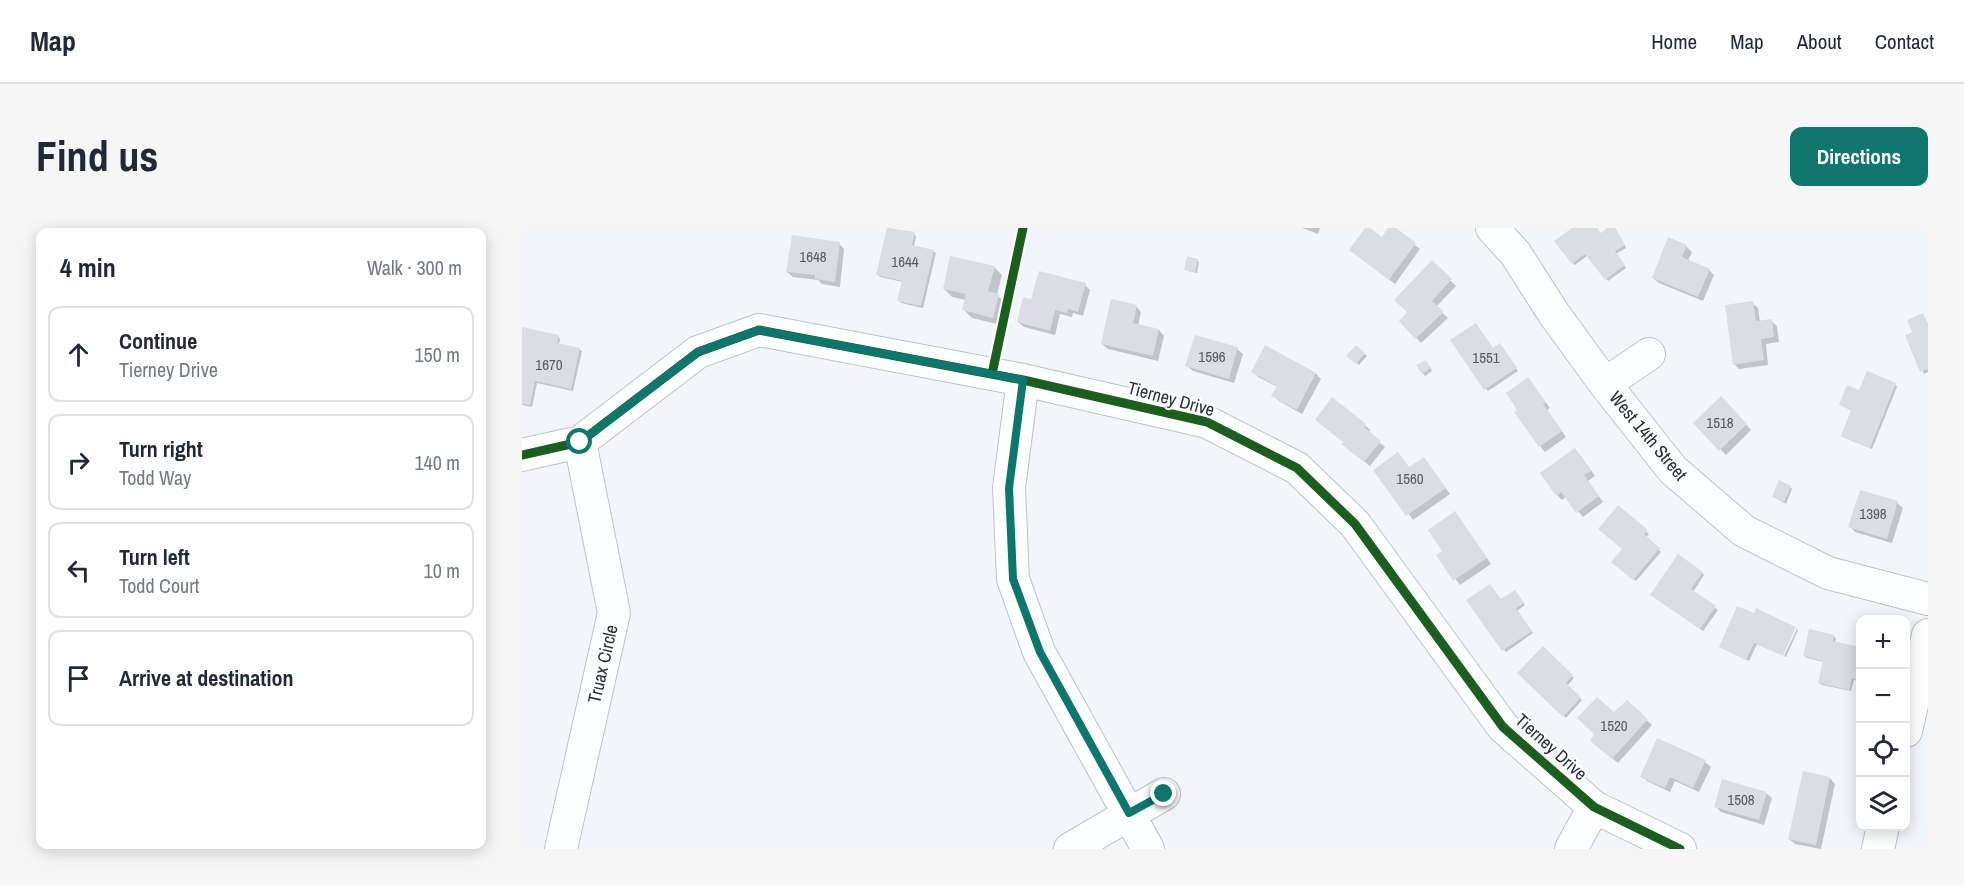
<!DOCTYPE html>
<meta charset="utf-8">
<style>
:root{--surface:#fff;--page:#f6f6f7;--text:#1f2937;--muted:#747a83;--line:#e0e1e3;--accent:#0f766e}
body{margin:0;font-family:"Archivo Narrow",sans-serif;background:var(--page);color:var(--text)}
.controls{position:absolute;right:18px;bottom:18px;display:grid;overflow:hidden;border-radius:12px;box-shadow:0 3px 15px #0003}
.controls button{width:54px;height:54px;display:grid;place-items:center;padding:0;border:0;border-bottom:2px solid var(--line);background:var(--surface);color:var(--text);font:30px sans-serif}
.stop{position:absolute;width:18px;height:18px;margin:-14px;border:4px solid #0f766e;border-radius:50%;background:#fff}
.stop.end{background:#0f766e;border-color:#fff;box-shadow:0 2px 6px #0008}
.list{margin:0;padding:0;list-style:none}
h2{display:flex;justify-content:space-between;align-items:center;height:78px;margin:0;padding:0 24px;font-size:26px}
h2 small{font-size:20px;font-weight:400;color:var(--muted)}
.list li{display:grid;grid-template-columns:39px 1fr auto;gap:18px;align-items:center;box-sizing:border-box;height:96px;margin:0 12px 12px;padding:0 12px;border:2px solid var(--line);border-radius:12px}
.list b{display:block;font-size:22px;white-space:nowrap}
.list p{margin:0;font-size:20px;white-space:nowrap;color:var(--muted)}
.list em{font-size:20px;font-style:normal;color:var(--muted)}
.icon{flex:none;width:33px;height:33px;fill:none;stroke:currentColor;stroke-width:2;stroke-linecap:round;stroke-linejoin:round}
.map{position:relative;flex:none;width:1406px;height:621px;overflow:hidden;border-radius:12px}
header{display:flex;align-items:center;gap:36px;box-sizing:border-box;height:84px;padding:0 30px;background:var(--surface);border-bottom:2px solid var(--line)}
header strong{font-size:28px}
nav{display:flex;gap:33px;margin-inline-start:auto;font-size:21px}
.intro{display:flex;align-items:center;justify-content:space-between;box-sizing:border-box;height:144px;padding:0 36px}
h1{margin:0;font-size:42px}
.button{padding:15px 27px;border-radius:12px;background:var(--accent);color:#fff;font-size:21px;font-weight:700}
main{display:flex;gap:36px;padding:0 36px}
aside{flex:1;background:var(--surface);border-radius:12px;box-shadow:0 3px 15px #0003}
.map>svg:first-child{display:block}
.shadow{fill:#0003}
.building{fill:#dadde3}
.lines{fill:none;stroke-linecap:round;stroke-linejoin:round}
.minor-casing{stroke:#bec3c8;stroke-width:34}
.minor{stroke:#fdfefe;stroke-width:32}
.cycleway-casing{stroke:#fff;stroke-width:13}
.cycleway{stroke:#1b5e20;stroke-width:9}
.route{stroke:#0f766e;stroke-width:8}
.labels{text-anchor:middle;stroke-width:4.5;stroke-linejoin:round;paint-order:stroke}
.number-label{font-size:15px;fill:#565c62}
.street-label{font-size:18px;fill:#282f35;stroke:#fff}
</style>
<header>
<strong>Map</strong>
<nav><a>Home</a><a>Map</a><a>About</a><a>Contact</a></nav>
</header>
<div class="intro"><h1>Find us</h1><a class="button">Directions</a></div>
<main>
<aside>
<h2>4 min<small>Walk · 300 m</small></h2>
<ul class="list">
<li><svg class="icon" aria-label="ahead" viewBox="0 0 24 24"><path d="M12 20V5M6 11l6-6 6 6"/></svg><div><b>Continue</b><p>Tierney Drive</p></div><em>150 m</em></li>
<li><svg class="icon" aria-label="right" viewBox="0 0 24 24"><path d="M7 20v-9h11M14 6l5 5-5 5"/></svg><div><b>Turn right</b><p>Todd Way</p></div><em>140 m</em></li>
<li><svg class="icon" aria-label="left" viewBox="0 0 24 24"><path d="M17 20v-9H6M10 6l-5 5 5 5"/></svg><div><b>Turn left</b><p>Todd Court</p></div><em>10 m</em></li>
<li><svg class="icon" aria-label="arrive" viewBox="0 0 24 24"><path d="M6 21V4h12l-3 4 3 4H6"/></svg><div><b>Arrive at destination</b></div></li>
</ul>
</aside>
<div class="map">
<svg width="1406" height="621" viewBox="0 0 1406 621">
<rect width="100%" height="100%" fill="#f2f6fa"/>
<!-- shadow -->
<path class="shadow" d="M366,0L392,6L394,8L392,19L411,23L414,25L401,80L379,75L377,72L381,54L358,49L356,47Z
M780,0H798L796,6Z
M845,0L860,11L868,0H871L898,21L873,56L829,22Z
M1052,0H1074L1079,7L1088,0H1093L1104,20L1094,26L1104,40L1086,53L1066,27L1053,37L1051,35Z
M317,16L322,21L318,59L300,56L296,52L271,49L265,44Z
M1164,18L1170,24L1166,33L1187,42L1192,47L1181,73L1137,55L1131,50Z
M675,32L677,34L675,45L666,43L664,41Z
M910,34L934,58L914,79L926,90L899,115L879,93L887,84Z
M472,39L480,47L475,67L484,75L479,97L450,90L442,82L444,72L430,69L422,61Z
M563,57L568,62L561,88L551,85L550,89L538,86L533,107L502,99L496,94L510,73Z
M1230,75L1236,80L1238,94L1249,93L1255,98L1257,114L1244,116L1246,137L1217,141L1212,136Z
M614,78L619,84L616,98L637,102L642,108L636,133L586,121L580,116Z
M1401,87L1406,96V144L1402,146L1385,108L1392,105Z
M0,101L36,108L38,111L37,116L57,121L60,123L51,163L15,155L10,179L0,177Z
M930,113L971,122L980,119L996,143L966,163Z
M834,119L845,128L837,137L827,128Z
M744,120L794,146L799,151L780,186L757,173L751,167L756,159L736,149L731,143Z
M715,121L721,126L712,155L671,143L665,138Z
M906,136L910,143L903,148L896,138Z
M1373,156L1375,159L1350,221L1323,210L1320,208L1330,183L1319,177L1338,164Z
M1011,157L1028,180L1025,182L1044,209L1023,224L1018,218Z
M1199,170L1229,202L1204,227L1173,195Z
M843,197L848,202L846,205L863,219L848,238L826,221Z
M1058,227L1073,248L1066,253L1081,274L1061,289L1044,269L1040,272L1035,267Z
M902,231L928,266L891,292L854,242L888,241Z
M1268,259L1270,261L1264,276L1252,269Z
M1375,275L1381,280L1370,315L1333,304L1328,298Z
M1096,279L1127,306L1123,310L1139,324L1114,353L1091,334L1102,321Z
M933,285L969,336L938,357L916,328L922,323Z
M1180,345L1182,347L1171,364L1196,382L1181,403L1133,369Z
M995,366L1003,377L995,383L1011,405L984,424L947,373H980Z
M1272,399L1235,416L1227,433L1198,419Z
M1275,401L1276,402L1264,429L1262,428Z
M1311,408L1314,410L1313,415L1338,420V447L1337,453L1332,452L1329,463L1300,457L1298,455L1302,434L1285,430L1283,428Z
M1021,420L1052,450L1045,458L1060,472L1044,490L997,445Z
M1105,474L1130,497L1096,535L1075,518L1074,506Z
M1136,512L1183,534L1189,539L1177,564L1153,553L1148,564L1125,553L1120,548Z
M1308,550L1313,556L1299,621L1273,616L1267,611Z
M1244,565L1250,570L1242,597L1199,584L1194,579Z"/>
<!-- building -->
<path class="building" d="M365,0L393,4L390,17L412,22L399,78L375,73L380,53L354,47Z
M843,0H848L860,9L866,0H874L894,15L867,52L827,22Z
M1050,0H1075L1079,5L1085,0H1093L1103,17L1093,23L1103,37L1083,52L1063,26L1050,36L1032,13Z
M270,7L318,14L313,54L293,51V47L264,44Z
M1146,9L1165,17L1160,29L1188,41L1176,69L1130,50Z
M428,28L473,38L466,63L477,66L471,90L440,82L444,66L421,61Z
M665,28L676,31L673,44L662,42Z
M910,32L930,51L910,73L922,84L893,111L877,93L885,84L872,72Z
M517,43L564,55L556,84L546,81L545,85L533,82L528,103L495,94L501,69L509,71Z
M589,71L615,77L611,95L637,101L631,128L579,116Z
M1231,73L1234,93L1250,91L1252,109L1239,111L1242,132L1211,137L1203,77Z
M1401,85L1406,97V141L1398,144L1383,107L1390,104L1385,92Z
M954,95L971,120L978,115L995,140L962,162L928,112Z
M0,99L37,107L35,115L58,120L49,161L13,153L8,177L0,176Z
M673,107L716,119L707,151L663,138Z
M743,117L794,145L775,182L749,168L755,158L729,144Z
M834,117L843,125L834,136L824,128Z
M904,132L909,140L900,146L894,137Z
M1345,143L1374,155L1348,220L1319,208L1329,182L1317,177L1325,157L1337,162Z
M1006,149L1024,174L1021,176L1040,203L1017,219L992,184L995,182L984,165Z
M1199,168L1225,196L1197,223L1171,195Z
M810,169L844,196L842,199L859,213L842,234L819,216L821,214L793,192Z
M1053,220L1069,243L1062,247L1077,268L1054,285L1039,264L1034,268L1018,245Z
M876,224L887,239L902,229L924,260L884,288L851,242Z
M1257,252L1269,258L1262,274L1250,269Z
M1338,262L1376,273L1365,311L1326,299Z
M1096,277L1126,302L1122,306L1138,320L1111,352L1089,334L1100,321L1076,301Z
M933,283L965,330L931,353L914,327L920,323L906,302Z
M1156,326L1181,344L1169,361L1194,378L1178,401L1128,367Z
M968,356L979,371L993,362L1002,375L994,380L1010,403L980,423L944,372Z
M1215,378L1232,385L1234,380L1274,399L1261,428L1232,415L1224,432L1197,419Z
M1287,401L1312,407L1311,413L1338,419V436L1335,452L1330,450L1327,462L1296,455L1301,433L1281,428Z
M1021,418L1051,447L1044,455L1059,469L1041,489L995,445Z
M1075,469L1092,484L1105,472L1126,491L1090,531L1068,513L1072,506L1055,490Z
M1135,510L1184,532L1171,560L1148,549L1143,560L1118,549Z
M1281,543L1308,549L1294,617L1266,611Z
M1200,551L1245,564L1237,592L1192,579Z"/>
<g class="lines">
<defs>
<path id="minor" d="M970,0L993,25L1032,86L1083,156L1151,242L1222,303L1306,345L1406,371
M501,152L487,260L491,351L517,424L626,621
M1083,156L1127,126
M0,227L58,214L176,124L237,102L501,152L685,194L775,240L833,296L981,499L1072,579L1158,621
M1384,503L1406,407
M39,621L92,385L58,214
M548,621L642,566
M1049,621L1072,579
M1356,621L1361,598"/>
</defs>
<!-- minor casing -->
<use href="#minor" class="minor-casing"/>
<!-- minor -->
<use href="#minor" class="minor"/>
<defs>
<path id="cycleway" d="M470,146L501,0
M0,227L58,214L176,124L237,102L501,152L685,194L775,240L833,296L981,499L1072,579L1158,621"/>
</defs>
<!-- cycleway casing -->
<use href="#cycleway" class="cycleway-casing"/>
<!-- cycleway -->
<use href="#cycleway" class="cycleway"/>
</g>
<g class="lines">
<!-- route -->
<path class="route" d="M58,214L176,124L237,102L501,152L487,260L491,351L518,424L607,585L642,566"/>
</g>
<g class="labels">
<!-- number labels -->
<g class="number-label">
<text x="291" y="34">1648</text>
<text x="383" y="39">1644</text>
<text x="690" y="134">1596</text>
<text x="964" y="135">1551</text>
<text x="27" y="142">1670</text>
<text x="1198" y="200">1518</text>
<text x="888" y="256">1560</text>
<text x="1351" y="291">1398</text>
<text x="1092" y="503">1520</text>
<text x="1219" y="577">1508</text>
</g>
<!-- street labels -->
<g class="street-label">
<text transform="translate(649 171) rotate(15)" y="6">Tierney Drive</text>
<text transform="translate(1126 208) rotate(50)" y="6">West 14th Street</text>
<text transform="translate(81 436) rotate(-77)" y="6">Truax Circle</text>
<text transform="translate(1029 519) rotate(42)" y="6">Tierney Drive</text>
</g>
</g>
</svg>
<div class="controls">
<button>+</button>
<button>−</button>
<button><svg class="icon" aria-label="locate" viewBox="0 0 24 24"><circle cx="12" cy="12" r="6"/><path d="M12 2v4M12 18v4M2 12h4M18 12h4"/></svg></button>
<button><svg class="icon" aria-label="layers" viewBox="0 0 24 24"><path d="M12 4l9 5-9 5-9-5zM3 14l9 5 9-5"/></svg></button>
</div>
<div class="stop" style="left:58px;top:214px"></div>
<div class="stop end" style="left:642px;top:566px"></div>
</div>
</main>
